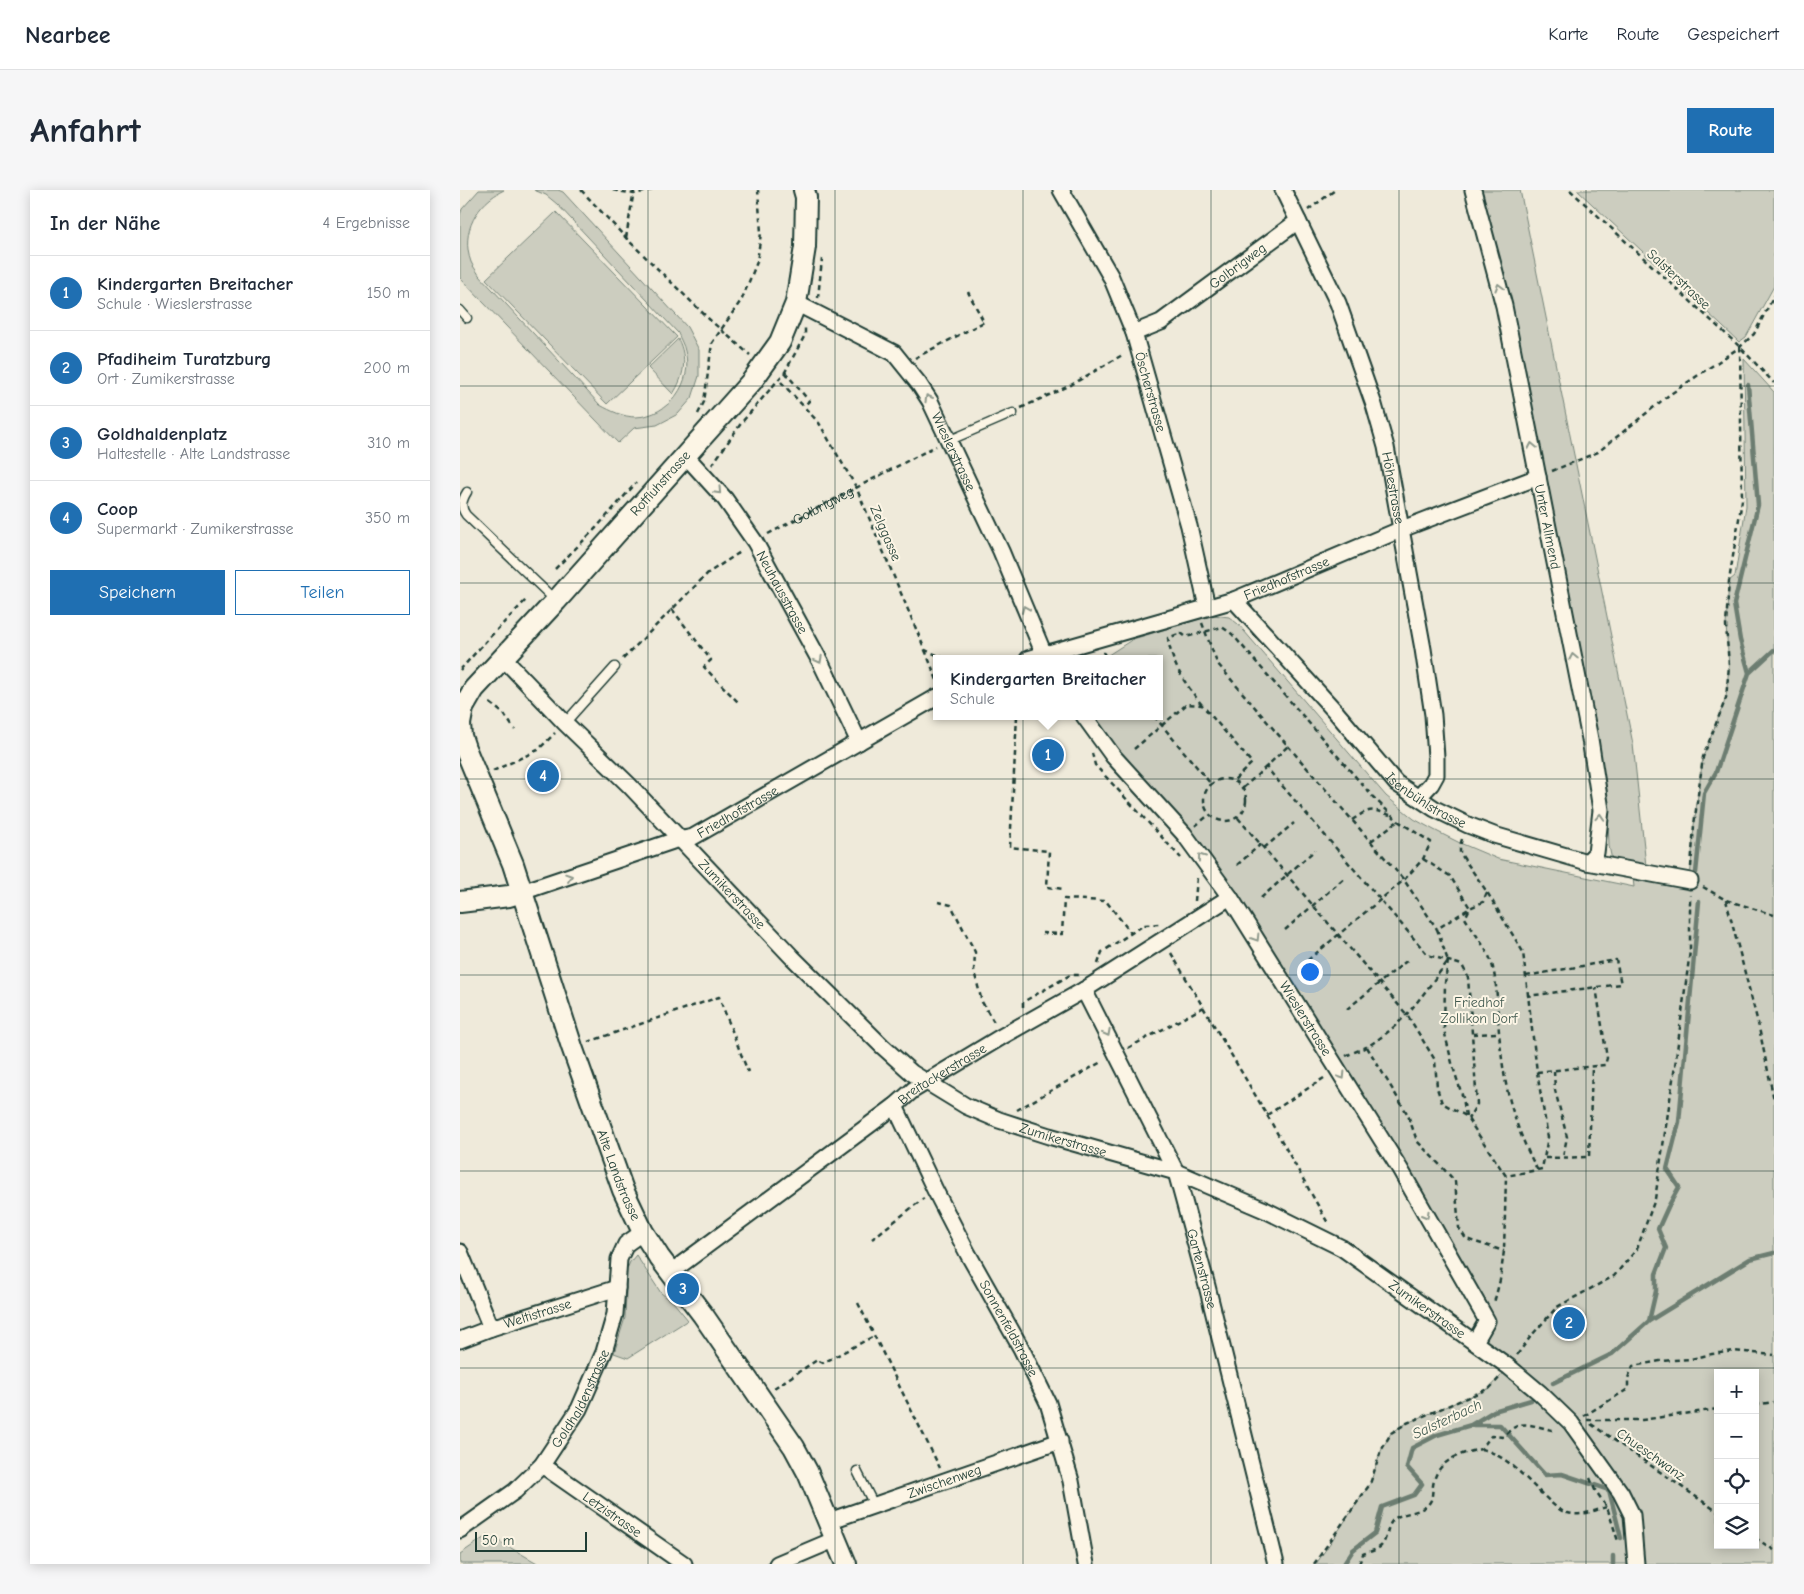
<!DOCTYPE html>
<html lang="de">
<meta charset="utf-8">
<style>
:root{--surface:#fff;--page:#f6f6f7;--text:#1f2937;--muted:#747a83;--line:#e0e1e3;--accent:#1f6fb2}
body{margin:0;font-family:"Comic Neue",sans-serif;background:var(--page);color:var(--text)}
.controls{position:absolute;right:15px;bottom:15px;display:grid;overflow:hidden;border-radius:0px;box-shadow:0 2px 12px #0003}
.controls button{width:45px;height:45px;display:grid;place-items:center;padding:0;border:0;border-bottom:1px solid var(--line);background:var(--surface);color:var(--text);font:25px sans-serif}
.scale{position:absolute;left:15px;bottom:12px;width:112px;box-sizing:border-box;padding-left:5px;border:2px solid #1f3d34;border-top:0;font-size:14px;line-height:18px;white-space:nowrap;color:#1f3d34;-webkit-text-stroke:4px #fcf5e5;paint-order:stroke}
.you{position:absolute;left:849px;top:781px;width:18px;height:18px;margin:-12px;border:4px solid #fff;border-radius:50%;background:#1a73e8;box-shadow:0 0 0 8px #1a73e833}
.badge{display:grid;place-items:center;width:32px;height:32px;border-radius:50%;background:var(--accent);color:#fff;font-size:16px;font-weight:700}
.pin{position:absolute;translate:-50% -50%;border:2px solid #fff;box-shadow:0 1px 5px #0006}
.popup{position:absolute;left:473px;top:465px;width:230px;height:65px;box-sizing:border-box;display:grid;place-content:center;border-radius:0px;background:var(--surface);filter:drop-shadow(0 1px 4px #0005);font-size:16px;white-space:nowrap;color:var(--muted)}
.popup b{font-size:19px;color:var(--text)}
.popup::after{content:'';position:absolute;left:50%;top:100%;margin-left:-10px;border:10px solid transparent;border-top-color:var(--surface)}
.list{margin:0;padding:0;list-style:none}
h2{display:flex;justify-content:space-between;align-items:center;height:65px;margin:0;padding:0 20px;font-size:21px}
h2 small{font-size:16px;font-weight:400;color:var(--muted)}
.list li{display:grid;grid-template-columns:32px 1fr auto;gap:15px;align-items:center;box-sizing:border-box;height:75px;padding:0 20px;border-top:1px solid var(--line)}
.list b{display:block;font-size:19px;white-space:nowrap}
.list p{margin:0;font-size:16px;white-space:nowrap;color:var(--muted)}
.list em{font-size:16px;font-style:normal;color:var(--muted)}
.actions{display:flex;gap:10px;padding:15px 20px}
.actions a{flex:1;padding:11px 0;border:1px solid var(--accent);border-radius:0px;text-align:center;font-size:18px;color:var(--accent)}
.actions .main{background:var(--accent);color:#fff}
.icon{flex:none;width:28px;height:28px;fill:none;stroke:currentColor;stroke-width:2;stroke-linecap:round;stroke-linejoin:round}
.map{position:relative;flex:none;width:1314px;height:1374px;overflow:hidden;border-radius:0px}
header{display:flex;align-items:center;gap:30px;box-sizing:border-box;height:70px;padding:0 25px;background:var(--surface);border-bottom:1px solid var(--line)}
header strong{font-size:24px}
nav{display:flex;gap:28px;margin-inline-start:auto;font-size:18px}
.intro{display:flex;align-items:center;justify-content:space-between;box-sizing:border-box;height:120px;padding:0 30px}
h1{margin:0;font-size:35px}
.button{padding:12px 22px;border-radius:0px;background:var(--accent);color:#fff;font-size:18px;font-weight:700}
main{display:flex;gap:30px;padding:0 30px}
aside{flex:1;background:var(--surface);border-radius:0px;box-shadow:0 2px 12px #0003}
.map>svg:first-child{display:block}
.green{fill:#cccdbf;stroke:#76857a;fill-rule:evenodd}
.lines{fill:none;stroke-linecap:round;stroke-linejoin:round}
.stream{stroke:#6c7d71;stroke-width:4.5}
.lane-casing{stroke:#1f3d34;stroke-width:11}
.street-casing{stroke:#1f3d34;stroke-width:19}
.secondary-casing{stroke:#1f3d34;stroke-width:24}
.path{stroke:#1f3d34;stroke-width:2.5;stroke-dasharray:5 4;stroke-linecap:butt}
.lane{stroke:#fcf5e5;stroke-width:8}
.street{stroke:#fcf5e5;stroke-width:15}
.secondary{stroke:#fcf5e5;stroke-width:20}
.oneway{stroke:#8e998c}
.grid{fill:none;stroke:#1f3d34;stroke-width:1;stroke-opacity:0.55}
.labels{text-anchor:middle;stroke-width:4;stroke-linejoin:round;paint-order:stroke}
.street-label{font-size:14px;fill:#1f3d34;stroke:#fcf5e5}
.park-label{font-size:14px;fill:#425a50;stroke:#fcf5e5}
.water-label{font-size:15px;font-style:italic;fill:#455d53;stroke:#fcf5e5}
</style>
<header>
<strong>Nearbee</strong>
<nav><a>Karte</a><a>Route</a><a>Gespeichert</a></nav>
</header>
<div class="intro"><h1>Anfahrt</h1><a class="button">Route</a></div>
<main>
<aside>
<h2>In der Nähe<small>4 Ergebnisse</small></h2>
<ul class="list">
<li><span class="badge">1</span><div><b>Kindergarten Breitacher</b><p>Schule · Wieslerstrasse</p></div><em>150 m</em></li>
<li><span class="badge">2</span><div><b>Pfadiheim Turatzburg</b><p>Ort · Zumikerstrasse</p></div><em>200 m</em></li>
<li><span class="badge">3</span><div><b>Goldhaldenplatz</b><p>Haltestelle · Alte Landstrasse</p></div><em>310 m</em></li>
<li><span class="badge">4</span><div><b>Coop</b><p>Supermarkt · Zumikerstrasse</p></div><em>350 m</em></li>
</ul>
<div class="actions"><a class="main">Speichern</a><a>Teilen</a></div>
</aside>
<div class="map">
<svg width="1314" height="1374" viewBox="0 0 1314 1374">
<rect width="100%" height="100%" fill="#efeada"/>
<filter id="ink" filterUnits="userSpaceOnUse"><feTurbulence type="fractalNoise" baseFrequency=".02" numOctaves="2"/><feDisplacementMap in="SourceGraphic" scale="10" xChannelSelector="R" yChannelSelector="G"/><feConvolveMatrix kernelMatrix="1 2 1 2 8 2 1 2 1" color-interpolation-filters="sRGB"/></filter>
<g filter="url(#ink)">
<!-- green -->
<path class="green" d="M19,0H44C17,13 0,42 11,72C13,77 17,81 19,85L140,215C151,221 163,227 176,227C209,226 234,192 225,161C224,155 220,149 218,143L97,14L86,5L74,0H98L103,2L227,137L239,160V186L232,208L218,224L197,235L174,238L158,253L0,88V25L2,19Z
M1022,0H1060L1173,554L1186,676L1152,670L1149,656L1147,600L1039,70Z
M1117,0H1314V96L1286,147L1279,152Z
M96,22L217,147L147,214L26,89Z
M218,149C228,168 224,187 213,204L188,178Z
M1284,169L1314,202V1374H856L910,1294L921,1261L931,1243L947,1233L1030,1198L1049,1177L1015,1152L1026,1131L770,707L624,526H699V469H642L673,449L753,425L769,427L778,434L926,606L954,629L974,640L1000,653L1038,669L1174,697L1172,680L1230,691L1234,635L1243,567L1266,508L1269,476L1266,435L1269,391L1275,386L1286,316ZM1258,1183H1295V1355H1258Z
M176,1065L201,1103L214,1113L228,1130L168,1168L154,1163L165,1128L167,1079L170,1072Z
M28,1345L79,1374H0V1364Z"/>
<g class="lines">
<!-- stream -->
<path class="stream" d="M1288,195L1298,315L1274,414L1280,450L1289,483
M1236,683L1244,603L1256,582L1289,483L1314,460
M1189,1131L1196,1101V1084L1206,1058L1198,1039L1208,1017L1219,997L1207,979L1219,932L1239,711
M1093,1193L1152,1164L1189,1131L1290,1069L1314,1063
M1013,1235H1040L1085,1285L1102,1284L1149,1300L1161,1348
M884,1374L893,1360L915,1343L922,1317L954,1305L962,1294L947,1277L952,1258L977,1245L1011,1235L1034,1221L1071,1210
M1153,1374V1366"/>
<defs>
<path id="lane" d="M0,120L7,128
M488,251L553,223
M7,302C2,310 0,317 6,325L96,411
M105,533L155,477
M397,1281L414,1315"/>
<g id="street">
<path id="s2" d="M601,0L651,87L674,143L729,336L747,417"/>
<path id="s3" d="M823,0L878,113L914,215L926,257L963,459L973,525L976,567V585L971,594L959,607"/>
<path id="s4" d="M1013,0L1044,116L1130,549L1141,620L1136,663L1127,672"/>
<path id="s5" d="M336,113L434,163L459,194L470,211L541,361L586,469"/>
<path id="s6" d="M674,143L701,132L838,31"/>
<path id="s7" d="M225,265L265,309L295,352L361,473L399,552"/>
<path id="s8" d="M774,410L875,521L936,593L975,619L1008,635L1034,645L1127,672L1230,691"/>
<path id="s9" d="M43,468L105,533L169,595L332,767L422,856L452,883L506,916L539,930L589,946L716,982L807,1021L882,1058L1049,1177L1080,1203L1111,1233L1161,1303L1172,1325L1176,1374"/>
<path id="s10" d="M568,469L774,410L942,339L1078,287"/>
<path id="s11" d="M624,526L653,566L724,644L770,707L940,979L1022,1122L1027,1131L1015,1152"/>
<path id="s12" d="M62,702L213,651L233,647L477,507"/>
<path id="s13" d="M624,800L716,982L747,1096L816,1374"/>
<path id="s14" d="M435,916L475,1000L508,1064L561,1158L588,1213L611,1291L626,1374"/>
<path d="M0,1062L31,1138"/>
<path id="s15" d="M211,1082L435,916L453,900L541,847L624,800L770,707"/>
<path id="s16" d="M0,1150L31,1138L157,1098"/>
<path id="s17" d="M82,1275L224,1374"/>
<path id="s18" d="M369,1331L600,1251"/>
<path id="s19" d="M0,1340L55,1301L82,1275L119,1219L144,1162L155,1124L159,1069L166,1054L183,1042"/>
<path d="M317,1374L376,1349"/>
</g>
<g id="secondary">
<path id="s20" d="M344,0L346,7L345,57L336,113L320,152L292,191L96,411L14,499L3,518L0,534L1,546L5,558L53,674L112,857L163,1000L183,1042L199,1067L243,1125L334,1257L348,1283L386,1374"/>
<path d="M0,712L49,706L62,702"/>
</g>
</defs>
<!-- lane casing -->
<use href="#lane" class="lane-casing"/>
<!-- street casing -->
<use href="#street" class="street-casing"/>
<!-- secondary casing -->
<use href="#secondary" class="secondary-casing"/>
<!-- path -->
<g class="path">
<path d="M121,0L166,48L251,131L290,165"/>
<path d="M153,0L174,4L192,0"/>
<path d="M1110,0L1280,157L1314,193"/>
<path d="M848,20L875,0"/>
<path d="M166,48L174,0"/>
<path d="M358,108L362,69"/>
<path d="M455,168L524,132L508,102"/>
<path d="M325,182L349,211L344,216"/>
<path d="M321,192L359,233L396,297L465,460L486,469"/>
<path d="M561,218L611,195L664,164"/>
<path d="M238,224L244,212L252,153L282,109L297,72L301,43L298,0"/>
<path d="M252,275L282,232L325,182L345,145V138"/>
<path d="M1092,281L1138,262L1209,205L1280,157L1294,144L1314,106"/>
<path id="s1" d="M308,344L476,256"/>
<path d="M95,379L136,338L176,293"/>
<path d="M212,419L251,470L244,477L279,513"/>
<path d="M742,433L757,473L828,556L806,577L968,765L1002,775L1008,787L1017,914L1008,929"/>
<path d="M465,460L477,490"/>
<path d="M643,462L647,469"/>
<path d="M163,469L248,383L282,361"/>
<path d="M0,480L26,451L67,409"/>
<path d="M30,513L44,524L55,540"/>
<path d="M742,515C725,493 712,476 708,448L721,443L726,447L762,437L772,444L913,607L938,631L971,652L963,669L944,690L848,770"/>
<path d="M557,526L550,657L589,661L587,697L604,699"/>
<path d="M694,526L751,594"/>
<path d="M828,556L944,690L977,739"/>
<path d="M674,559L727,514L742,515L792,573L773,591"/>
<path d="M632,563L635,575L721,668"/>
<path d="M33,581L78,560L95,543"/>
<circle cx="765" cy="610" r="21"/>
<path d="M783,598L806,577"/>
<path d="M778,628L948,826L975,870L977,898L982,913L1006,926"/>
<path d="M892,630C909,619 910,618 930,625"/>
<path d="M735,636L749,625"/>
<path d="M1002,649L1000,656V663L1027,702L1063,762L1077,882L1088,947L1082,979L1046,986"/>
<path d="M911,651L938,631"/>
<path d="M804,658L834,633"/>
<path d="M963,669L990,686L1010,718L1005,728C1013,741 1028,760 1032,774C1038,796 1037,820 1039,842C1044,897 1052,932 1078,981"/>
<path d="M777,675L801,654"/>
<path d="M1231,677L1234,635L1243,567L1266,508L1269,476L1266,435L1269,391L1282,310L1280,157"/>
<path d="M1243,697L1266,710L1314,725"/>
<path d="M801,708L855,660"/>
<path d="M1266,710L1298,833L1314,910"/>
<path d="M735,711L737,687"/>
<path d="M478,712L491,715L515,762L514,781L522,812L535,834"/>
<path d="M825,740L883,689"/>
<path d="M582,743L602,744L604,709L646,711L671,743"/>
<path d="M711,763L807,925L869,1035"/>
<path d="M988,771L985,793L984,840L993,877L1003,908L1006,926L1046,986L1044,1061L1040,1090L1034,1113"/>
<path d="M638,774L642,762L684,735L699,734"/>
<path d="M1066,786L1156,770L1161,794L1067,806"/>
<path d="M563,817V812L610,785H621"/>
<path d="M887,819L949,769"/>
<path d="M1013,844L1039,843"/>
<path d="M128,852L259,807L288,882"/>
<path d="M907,857L948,925L957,951L995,991L999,1038L1006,1049L1044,1061"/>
<path d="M668,858L744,817"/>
<path d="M886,866C893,862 901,860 908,856C946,833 962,805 988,771L977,739L1010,718L1023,712L1027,702"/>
<path d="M1094,881L1095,900L1107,947L1103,967"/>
<path d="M1077,882L1145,875L1147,868L1136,797"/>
<path d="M557,920L643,871"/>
<path d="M807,925L867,886"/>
<path d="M1085,968L1129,967L1132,877"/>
<path d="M412,1049L464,1008"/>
<path d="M398,1113L480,1278"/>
<path d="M1057,1165L1071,1146L1097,1117L1154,1086L1177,1059L1195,1009L1215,876L1230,761V705"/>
<path d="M314,1198L357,1170L363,1173L414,1146"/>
<path d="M1295,1215L1314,1212"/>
<path d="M1124,1226L1168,1199V1188L1173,1176L1200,1171L1231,1169L1252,1164L1274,1161L1314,1165"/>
<path d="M1127,1230H1182L1258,1219"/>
<path d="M1131,1234L1258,1322"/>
<path d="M1021,1259C1047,1265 1065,1288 1083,1305C1091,1312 1098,1321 1108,1323C1121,1327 1135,1320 1147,1317"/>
<path d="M1130,1288L1135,1300L1147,1317L1158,1351"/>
<path d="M1295,1348L1314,1360"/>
<path d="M854,1374L910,1294L921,1261L931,1243L947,1233L1030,1198L1040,1187"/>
<path d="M899,1374L903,1364C909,1362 917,1360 921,1356C928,1349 926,1336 934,1329C944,1321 965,1324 971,1310C973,1304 972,1297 974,1291C979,1269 1003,1263 1021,1259L1031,1246L1043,1247C1060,1228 1069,1235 1092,1240L1096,1239"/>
</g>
<!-- lane -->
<use href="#lane" class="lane"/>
<!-- street -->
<use href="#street" class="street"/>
<!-- secondary -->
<use href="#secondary" class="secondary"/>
</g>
<!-- one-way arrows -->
<defs><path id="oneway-chevron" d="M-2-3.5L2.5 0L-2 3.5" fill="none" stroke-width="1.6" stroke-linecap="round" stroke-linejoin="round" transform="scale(1.25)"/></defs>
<g class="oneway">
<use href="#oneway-chevron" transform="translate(1039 97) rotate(-105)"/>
<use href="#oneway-chevron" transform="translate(468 208) rotate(-120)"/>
<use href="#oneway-chevron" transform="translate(1072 256) rotate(-101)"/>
<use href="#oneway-chevron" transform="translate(258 301) rotate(47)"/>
<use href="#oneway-chevron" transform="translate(565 419) rotate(-113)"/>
<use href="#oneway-chevron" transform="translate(1113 467) rotate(-101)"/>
<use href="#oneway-chevron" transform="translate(359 470) rotate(62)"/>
<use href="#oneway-chevron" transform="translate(1140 627) rotate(-86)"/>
<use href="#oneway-chevron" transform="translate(741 667) rotate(-126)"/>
<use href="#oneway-chevron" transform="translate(109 687) rotate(-19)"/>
<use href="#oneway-chevron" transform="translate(796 748) rotate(58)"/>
<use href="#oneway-chevron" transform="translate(647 843) rotate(62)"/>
<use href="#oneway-chevron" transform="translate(882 886) rotate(58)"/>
<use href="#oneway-chevron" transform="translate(966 1025) rotate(60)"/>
</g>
</g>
<!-- grid -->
<path class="grid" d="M188,0V1374M375,0V1374M563,0V1374M751,0V1374M939,0V1374M1126,0V1374M0,196H1314M0,393H1314M0,589H1314M0,785H1314M0,981H1314M0,1178H1314"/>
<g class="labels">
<!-- street labels -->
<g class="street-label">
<text dy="5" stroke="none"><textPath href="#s6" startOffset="124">Golbrigweg</textPath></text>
<text transform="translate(1219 89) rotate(43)" y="5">Salsterstrasse</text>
<text dy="5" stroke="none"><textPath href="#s2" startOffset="222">Öscherstrasse</textPath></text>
<text dy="5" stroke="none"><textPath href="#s5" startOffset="226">Wieslerstrasse</textPath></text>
<text transform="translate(200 293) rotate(-48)" y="5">Rotfluhstrasse</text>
<text dy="5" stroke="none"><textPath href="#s3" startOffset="319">Höhestrasse</textPath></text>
<text dy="5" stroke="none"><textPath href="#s1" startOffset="62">Golbrigweg</textPath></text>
<text dy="5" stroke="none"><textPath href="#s4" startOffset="345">Unter Allmend</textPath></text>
<text transform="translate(426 343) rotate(67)" y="5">Zelggasse</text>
<text dy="5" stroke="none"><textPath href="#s10" startOffset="271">Friedhofstrasse</textPath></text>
<text dy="5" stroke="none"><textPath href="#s7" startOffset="169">Neuhausstrasse</textPath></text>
<text dy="5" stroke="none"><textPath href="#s8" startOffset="279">Isenbühlstrasse</textPath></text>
<text dy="5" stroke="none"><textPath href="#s12" startOffset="231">Friedhofstrasse</textPath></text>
<text dy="5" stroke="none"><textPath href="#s9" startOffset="329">Zumikerstrasse</textPath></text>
<text dy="5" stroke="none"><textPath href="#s11" startOffset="376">Wieslerstrasse</textPath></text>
<text dy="5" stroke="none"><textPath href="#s15" startOffset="336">Breitackerstrasse</textPath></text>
<text dy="5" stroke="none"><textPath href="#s9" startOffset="749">Zumikerstrasse</textPath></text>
<text dy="5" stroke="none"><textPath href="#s20" startOffset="1136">Alte Landstrasse</textPath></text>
<text dy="5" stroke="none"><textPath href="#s13" startOffset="304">Gartenstrasse</textPath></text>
<text dy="5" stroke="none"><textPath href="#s9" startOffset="1154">Zumikerstrasse</textPath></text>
<text dy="5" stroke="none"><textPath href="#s16" startOffset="82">Weltistrasse</textPath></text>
<text dy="5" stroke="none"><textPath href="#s14" startOffset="250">Sonnenfeldstrasse</textPath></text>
<text dy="5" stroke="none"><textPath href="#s19" startOffset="182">Goldhaldenstrasse</textPath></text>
<text transform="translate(1191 1264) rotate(35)" y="5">Chueschwanz</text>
<text dy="5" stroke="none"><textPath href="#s18" startOffset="122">Zwischenweg</textPath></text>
<text dy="5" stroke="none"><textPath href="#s17" startOffset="86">Letzistrasse</textPath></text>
</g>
<!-- park labels -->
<g class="park-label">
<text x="1019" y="817">Friedhof<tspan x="1019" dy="16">Zollikon Dorf</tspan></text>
</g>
<!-- water labels -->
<g class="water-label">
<text transform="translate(987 1229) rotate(-25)" y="5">Salsterbach</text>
</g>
</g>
</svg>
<div class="controls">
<button>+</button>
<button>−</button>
<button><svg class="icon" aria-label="locate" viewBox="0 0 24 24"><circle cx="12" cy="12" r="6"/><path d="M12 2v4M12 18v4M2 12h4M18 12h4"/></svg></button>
<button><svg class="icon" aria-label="layers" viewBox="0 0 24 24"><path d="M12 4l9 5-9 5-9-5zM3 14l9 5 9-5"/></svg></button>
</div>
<div class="scale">50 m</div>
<div class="you"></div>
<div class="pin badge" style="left:588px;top:565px">1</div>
<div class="popup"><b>Kindergarten Breitacher</b>Schule</div>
<div class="pin badge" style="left:1109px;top:1133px">2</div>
<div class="pin badge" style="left:223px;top:1099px">3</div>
<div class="pin badge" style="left:83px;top:586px">4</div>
</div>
</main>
